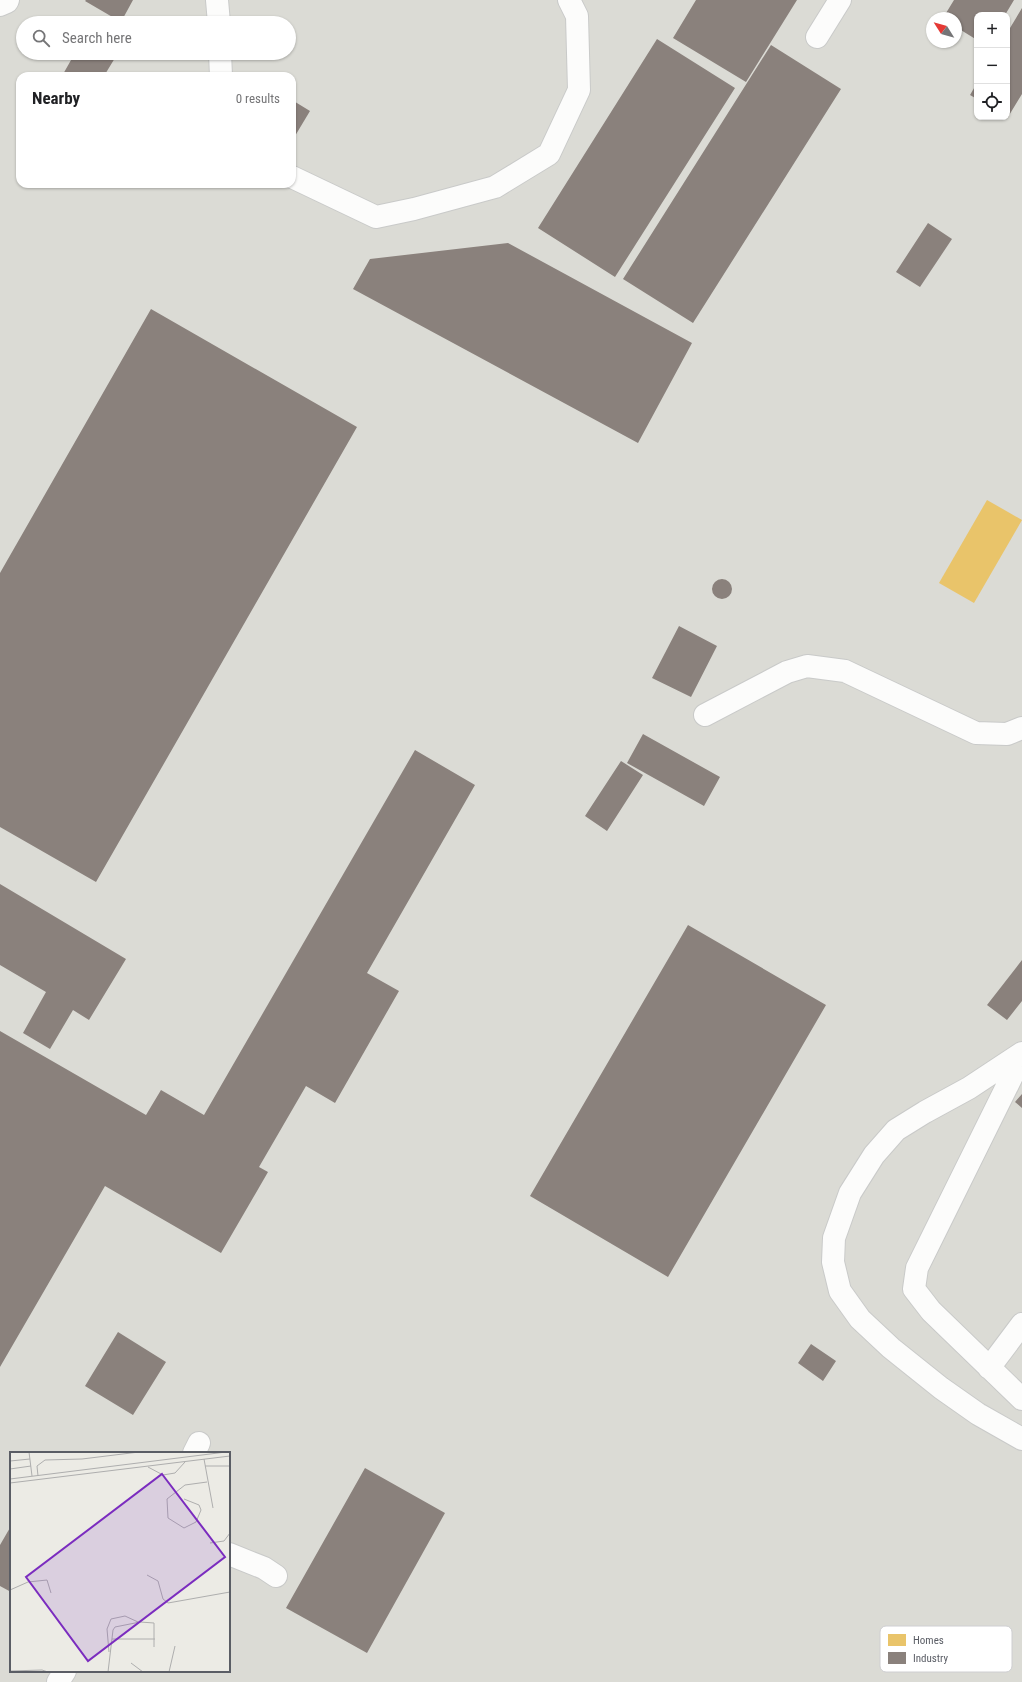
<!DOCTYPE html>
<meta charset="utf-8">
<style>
:root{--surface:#fff;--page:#f6f6f6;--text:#202124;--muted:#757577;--line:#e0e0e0}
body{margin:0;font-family:"Roboto Condensed",sans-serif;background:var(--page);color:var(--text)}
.controls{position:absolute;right:12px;top:12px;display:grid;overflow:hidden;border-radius:8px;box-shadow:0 1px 3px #0004}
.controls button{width:36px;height:36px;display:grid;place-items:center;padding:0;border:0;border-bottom:1px solid var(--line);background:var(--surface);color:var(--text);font:20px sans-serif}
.compass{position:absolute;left:926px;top:12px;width:36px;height:36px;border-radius:50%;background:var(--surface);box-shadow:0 1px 3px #0004;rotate:307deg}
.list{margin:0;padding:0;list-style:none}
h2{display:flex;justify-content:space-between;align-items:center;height:52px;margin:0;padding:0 16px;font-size:17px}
h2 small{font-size:13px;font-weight:400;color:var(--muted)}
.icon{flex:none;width:22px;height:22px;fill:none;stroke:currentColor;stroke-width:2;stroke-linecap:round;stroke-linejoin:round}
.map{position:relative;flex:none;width:1022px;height:1682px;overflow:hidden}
.search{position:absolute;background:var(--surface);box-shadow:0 1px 3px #0004;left:16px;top:16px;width:280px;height:44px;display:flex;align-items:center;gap:10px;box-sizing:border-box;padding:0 14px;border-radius:22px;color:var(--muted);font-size:15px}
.panel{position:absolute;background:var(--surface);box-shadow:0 1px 3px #0004;left:16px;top:72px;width:280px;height:116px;border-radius:12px}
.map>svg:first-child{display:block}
.industrial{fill:#dbdbd5;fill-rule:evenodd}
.homes{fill:#e9c46a}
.industry{fill:#8a817c}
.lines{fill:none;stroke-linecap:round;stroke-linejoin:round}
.minor-casing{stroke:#c9cac9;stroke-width:24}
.minor{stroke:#fcfcfb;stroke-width:22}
.inset-road{fill:none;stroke:#aeaeae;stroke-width:1}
.view{fill:#7b2cbf;fill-opacity:0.15;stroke:#7b2cbf;stroke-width:2}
.inset-edge{fill:none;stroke:#5a5d65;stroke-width:2}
.key{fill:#fff;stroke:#ceced1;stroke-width:1}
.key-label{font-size:11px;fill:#5a5d65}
</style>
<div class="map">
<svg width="1022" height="1682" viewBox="0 0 1022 1682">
<rect width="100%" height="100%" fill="#ecebe5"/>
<!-- industrial -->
<path class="industrial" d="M0,0H1022V1682H0ZM977,15H1007V117H977ZM932,18H956V42H932ZM23,23H289V53H23ZM20,76H292V184H20ZM11,1453H229V1671H11Z"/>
<!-- homes -->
<path class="homes" d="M987,500L1022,520L974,603L939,583Z"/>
<!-- industry -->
<path class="industry" d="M86,0H133L121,22L85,1Z
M696,0H797L746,82L673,38Z
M954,0H1014L1005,15H977V40L956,27V18H943Z
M1022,8V94L1008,117L1007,33Z
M657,39L735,88L615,277L538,228Z
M771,45L841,89L693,323L623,279Z
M75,53H118L104,76H62Z
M977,83V99L970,95Z
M292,100L310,111L292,141Z
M928,223L952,239L920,287L896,272Z
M508,243L692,343L638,443L353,289L370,259Z
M151,309L357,427L96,882L0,827V573Z
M712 589a10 10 0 1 1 20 0a10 10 0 1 1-20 0Z
M679,626L717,646L691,697L652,678Z
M643,734L720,777L704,806L627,763Z
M415,750L475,785L367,973L399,991L335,1103L306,1086L259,1167L268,1172L221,1253L105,1186L0,1367V1031L146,1115L161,1090L204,1115Z
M621,761L643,775L607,831L585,816Z
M0,884L126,959L89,1020L73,1010L50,1049L23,1033L46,992L0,965Z
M688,925L826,1005L668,1277L530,1196Z
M1022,960V1001L1007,1020L987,1005Z
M1022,1094V1108L1015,1102Z
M118,1332L166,1362L133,1415L85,1386Z
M811,1344L836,1361L823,1381L798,1363Z
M365,1468L445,1513L367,1653L286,1608Z
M11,1526V1592L0,1586V1545Z"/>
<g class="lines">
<defs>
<path id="minor" d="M217,0L219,23
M0,5L7,2L8,0
M817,37L840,0
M220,53L221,76
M292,177L376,217L414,209L495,187L549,154L579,90L577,16L569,0
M705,715L787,672L807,666L845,671L976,733L1007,734L1022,728
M1022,1053L969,1088L925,1112L896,1130L874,1155L850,1193L834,1238L833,1262L840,1291L860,1319L891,1348L941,1388L978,1414L1022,1439
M1022,1056L917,1268L914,1289L931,1311L1022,1399
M989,1368L1022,1324
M194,1453L199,1443
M229,1554L264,1568L276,1576
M58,1682L65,1671"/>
</defs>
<!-- minor casing -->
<use href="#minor" class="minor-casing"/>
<!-- minor -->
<use href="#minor" class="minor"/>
</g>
<!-- overview -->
<g transform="translate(10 1452)">
<rect width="220" height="220" fill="#ecebe5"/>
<path class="inset-road" d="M19,0L22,24M194,7L203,56M0,9L20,7M195,14H220M138,15L153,23L165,21L175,10M0,17L21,14M28,24L27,14L35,8L72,7L129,0M0,27L216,0M0,31L220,4M174,47L189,53L191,58L186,70L174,76L158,66L157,47L175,33L197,30M200,91L214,89L220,81M137,123L148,129L153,147L158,151L220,140M0,138L18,130L37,128L41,141M102,187H145M99,200L97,177L101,167L115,164L128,170M121,211L133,220M0,219L32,218L38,220M98,220L103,178L105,175L130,170L144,171V195M159,220L165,194"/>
<path class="view" d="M152,22L215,105L78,209L16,125Z"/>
<rect width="220" height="220" class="inset-edge"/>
</g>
<!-- legend -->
<rect x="880" y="1626" width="132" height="46" rx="6" class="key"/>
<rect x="888" y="1634" width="18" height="12" fill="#e9c46a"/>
<rect x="888" y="1652" width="18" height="12" fill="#8a817c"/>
<g class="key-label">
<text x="913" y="1644">Homes</text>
<text x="913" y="1662">Industry</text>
</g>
</svg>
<div class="controls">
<button>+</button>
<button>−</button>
<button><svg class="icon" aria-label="locate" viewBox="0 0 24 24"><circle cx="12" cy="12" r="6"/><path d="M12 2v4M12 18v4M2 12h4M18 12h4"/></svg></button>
</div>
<svg class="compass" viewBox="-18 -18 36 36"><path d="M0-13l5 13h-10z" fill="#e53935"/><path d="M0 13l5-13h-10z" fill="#757577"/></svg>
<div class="search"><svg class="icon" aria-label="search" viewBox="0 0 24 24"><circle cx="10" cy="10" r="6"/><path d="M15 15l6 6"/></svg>Search here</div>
<section class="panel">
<h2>Nearby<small>0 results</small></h2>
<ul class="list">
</ul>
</section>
</div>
